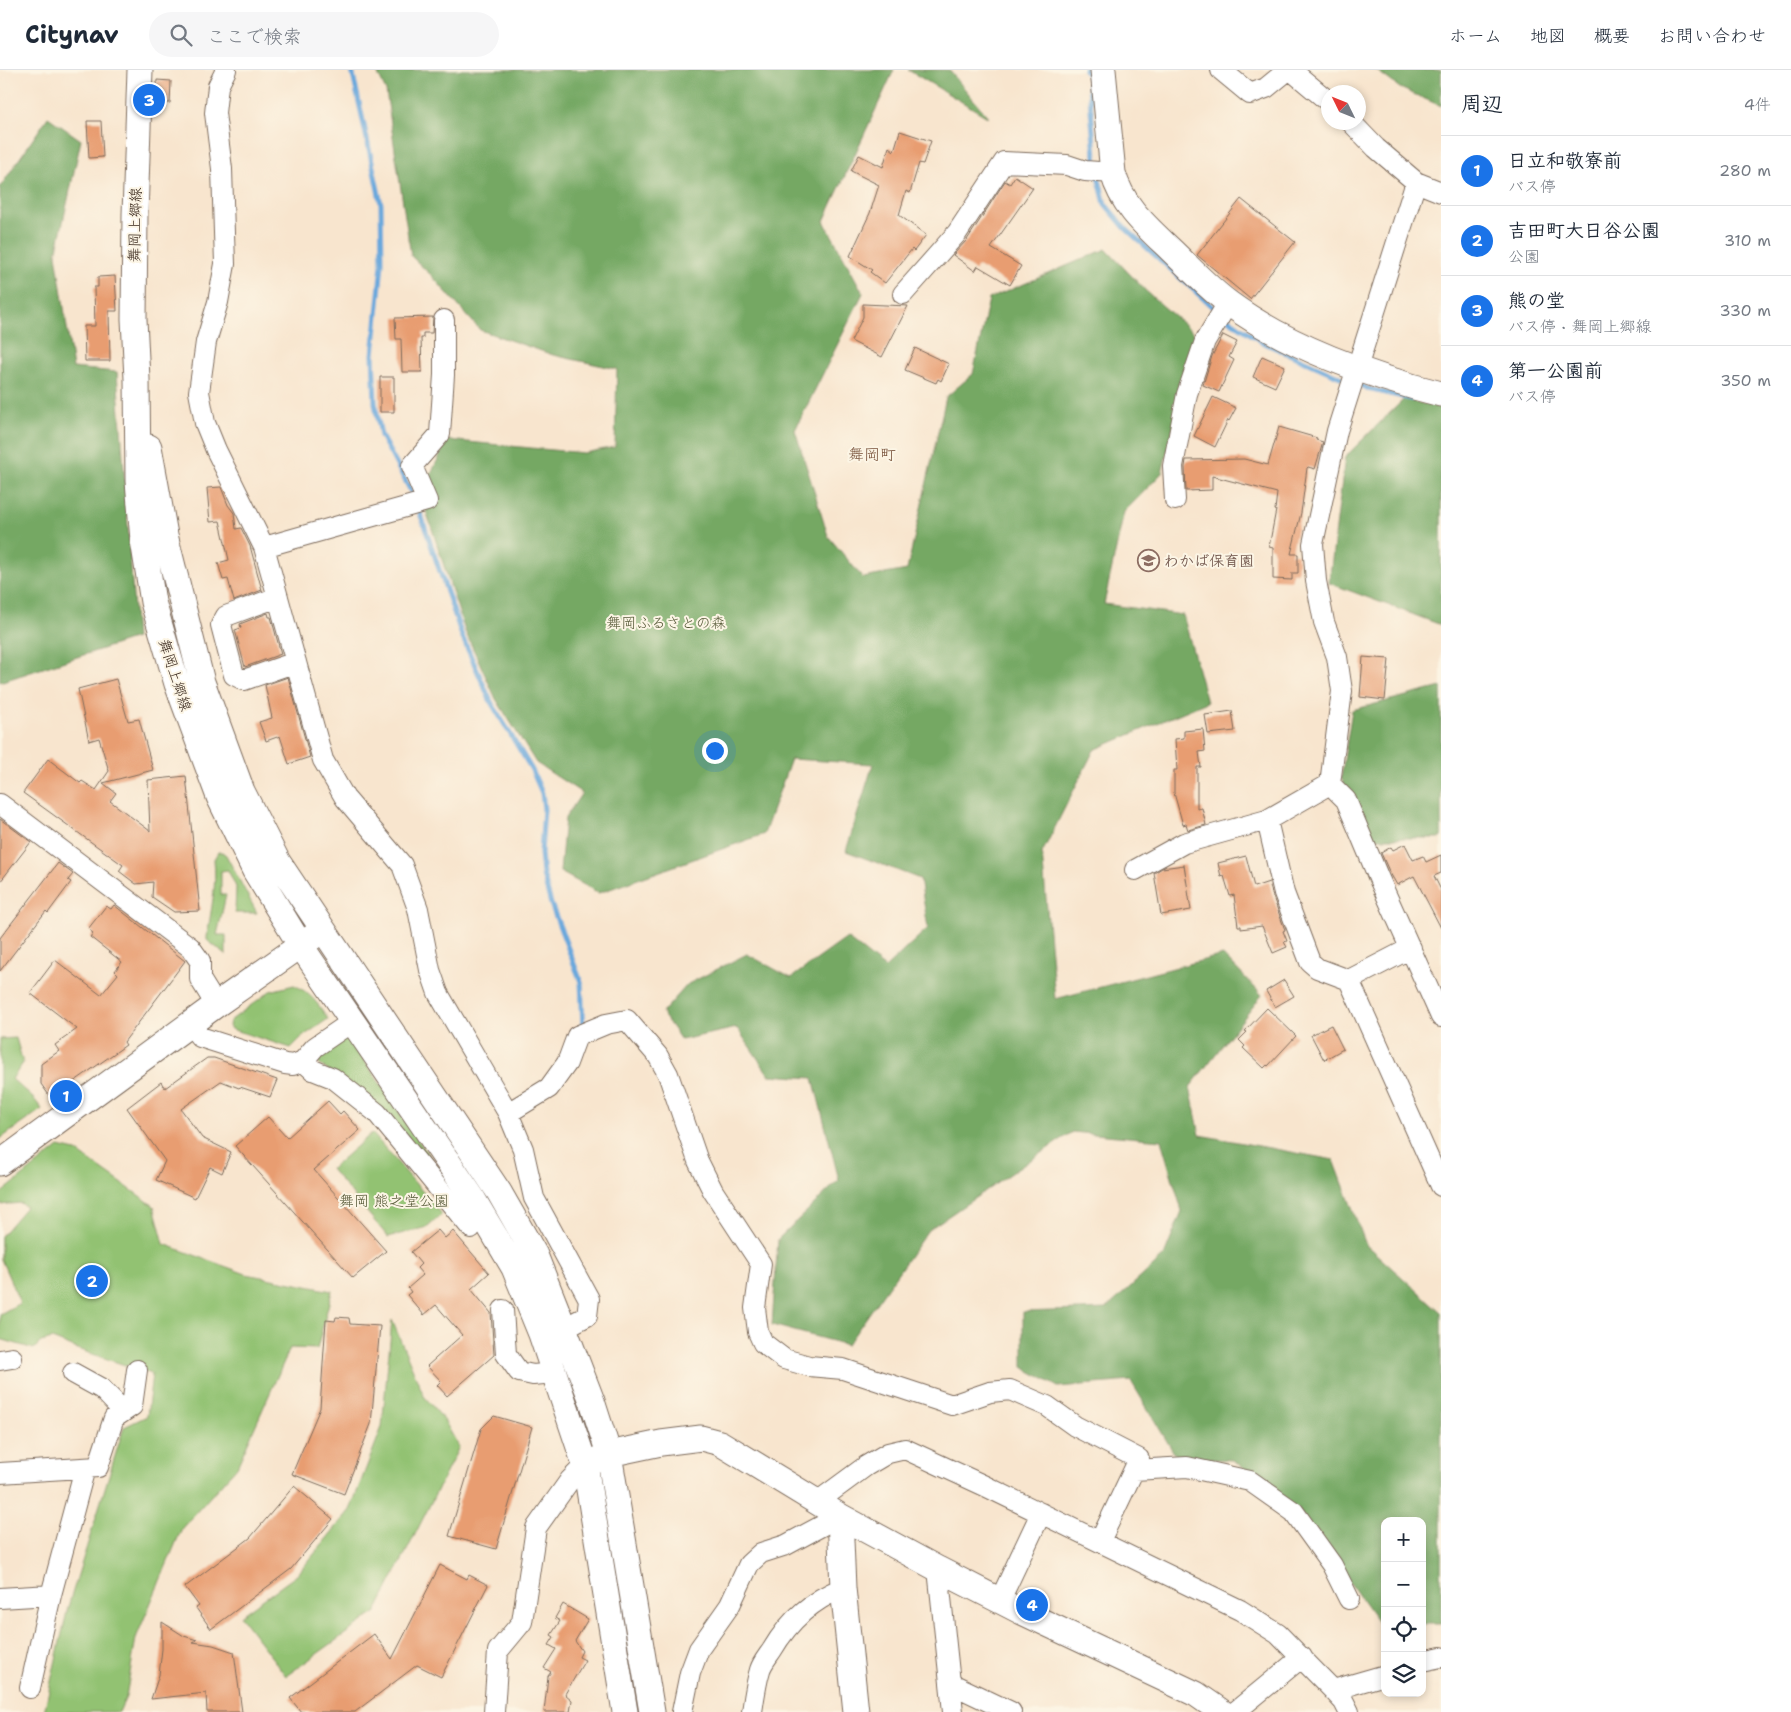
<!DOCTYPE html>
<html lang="ja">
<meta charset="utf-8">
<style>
:root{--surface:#fff;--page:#f6f6f7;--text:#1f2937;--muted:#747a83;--line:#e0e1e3;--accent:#1a73e8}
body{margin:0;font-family:"Shantell Sans","Klee One",sans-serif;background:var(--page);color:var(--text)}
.controls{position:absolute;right:15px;bottom:15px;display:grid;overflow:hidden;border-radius:10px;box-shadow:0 2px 8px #0003}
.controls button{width:45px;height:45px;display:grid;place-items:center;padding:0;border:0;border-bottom:1px solid var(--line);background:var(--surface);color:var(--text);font:25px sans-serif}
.compass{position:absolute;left:1321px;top:15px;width:45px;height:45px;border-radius:50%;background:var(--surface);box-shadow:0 2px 8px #0003;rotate:313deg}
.you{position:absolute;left:714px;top:680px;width:18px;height:18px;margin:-12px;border:4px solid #fff;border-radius:50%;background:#1a73e8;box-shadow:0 0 0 8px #1a73e833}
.badge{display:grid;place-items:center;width:32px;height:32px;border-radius:50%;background:var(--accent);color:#fff;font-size:16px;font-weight:700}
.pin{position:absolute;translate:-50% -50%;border:2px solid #fff;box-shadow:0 1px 5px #0006}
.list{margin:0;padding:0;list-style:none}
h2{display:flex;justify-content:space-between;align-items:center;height:65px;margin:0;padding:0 20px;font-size:21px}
h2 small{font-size:16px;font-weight:400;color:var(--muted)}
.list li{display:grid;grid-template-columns:32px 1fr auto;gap:15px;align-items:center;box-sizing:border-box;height:70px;padding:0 20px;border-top:1px solid var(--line)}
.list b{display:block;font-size:19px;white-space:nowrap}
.list p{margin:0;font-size:16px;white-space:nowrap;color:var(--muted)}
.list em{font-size:16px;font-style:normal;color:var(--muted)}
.icon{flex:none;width:28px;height:28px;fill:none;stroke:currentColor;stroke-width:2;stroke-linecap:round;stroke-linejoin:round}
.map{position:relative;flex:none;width:1441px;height:1642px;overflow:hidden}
header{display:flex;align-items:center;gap:30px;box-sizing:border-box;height:70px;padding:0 25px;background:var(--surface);border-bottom:1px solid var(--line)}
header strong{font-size:24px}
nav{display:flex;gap:28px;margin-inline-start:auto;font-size:18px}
.search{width:350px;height:45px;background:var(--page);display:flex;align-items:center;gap:12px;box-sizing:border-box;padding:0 18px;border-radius:28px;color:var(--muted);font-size:19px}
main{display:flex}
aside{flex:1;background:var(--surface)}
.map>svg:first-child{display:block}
.green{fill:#92c272;stroke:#667648}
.forest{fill:#75a864;stroke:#586941}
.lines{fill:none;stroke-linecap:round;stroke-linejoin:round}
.stream{stroke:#6aa8dc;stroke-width:5}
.building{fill:#e89d71}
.minor-casing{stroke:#7d6b5c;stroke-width:22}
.tertiary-casing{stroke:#7d6b5c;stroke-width:27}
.minor{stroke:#fff;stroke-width:20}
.tertiary{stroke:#fff;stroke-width:25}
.labels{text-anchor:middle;stroke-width:4;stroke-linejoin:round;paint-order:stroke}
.street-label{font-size:15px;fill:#3b2a1e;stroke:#fcf5e5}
.education-label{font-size:15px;font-weight:bold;fill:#785e54;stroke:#fcf5e5;text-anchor:start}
.park-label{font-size:15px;fill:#555837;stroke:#fcf5e5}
.neighbourhood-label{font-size:16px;fill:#78523b;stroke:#fcf5e5}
</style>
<header>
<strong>Citynav</strong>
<div class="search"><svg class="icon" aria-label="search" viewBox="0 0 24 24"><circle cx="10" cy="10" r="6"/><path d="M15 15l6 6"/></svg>ここで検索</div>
<nav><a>ホーム</a><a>地図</a><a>概要</a><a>お問い合わせ</a></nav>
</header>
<main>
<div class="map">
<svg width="1441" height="1642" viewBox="0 0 1441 1642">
<rect width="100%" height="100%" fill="#fcf5e5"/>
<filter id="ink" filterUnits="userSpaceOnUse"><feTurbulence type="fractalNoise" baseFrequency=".02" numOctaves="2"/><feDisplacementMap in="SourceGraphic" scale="10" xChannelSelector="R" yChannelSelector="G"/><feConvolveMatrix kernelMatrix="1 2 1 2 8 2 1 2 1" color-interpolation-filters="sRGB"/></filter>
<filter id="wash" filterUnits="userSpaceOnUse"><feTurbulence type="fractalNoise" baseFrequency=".0096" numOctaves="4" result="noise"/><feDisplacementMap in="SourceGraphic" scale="20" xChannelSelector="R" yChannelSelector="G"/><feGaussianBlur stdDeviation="1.12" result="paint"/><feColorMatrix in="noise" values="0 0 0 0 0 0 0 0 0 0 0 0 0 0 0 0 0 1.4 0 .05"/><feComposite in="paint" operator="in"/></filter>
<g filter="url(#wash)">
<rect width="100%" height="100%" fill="#f8e5ce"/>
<!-- green -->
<path class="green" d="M218,782H222L226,785L257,843H235L236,817L228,800L221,801V825H226L217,865H226V885L207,870V867C211,840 217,815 214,789Z
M294,915C310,922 319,935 328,949L302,967L291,978L231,959L229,956L230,951L270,921Z
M343,967L349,968L446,1111L390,1047L319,994V984Z
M16,968L23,993L12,1009L34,1029L42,1039L0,1069V969Z
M372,1063L442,1144L428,1157L388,1167L331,1099Z
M59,1077L76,1081L154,1136L164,1174L246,1204L332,1221L317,1279L290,1278L237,1397L182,1458L136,1568L126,1627L119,1642H44L68,1537L124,1357L147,1346L152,1304L80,1280L52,1269L41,1272L34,1279L0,1269V1244L20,1233L1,1189V1166L26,1137L20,1133L0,1135V1124Z
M392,1250L424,1326L444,1350L459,1377L376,1542L286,1606L240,1546L297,1505L350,1440L382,1357Z"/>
<!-- forest -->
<path class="forest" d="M376,0H894L824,151L863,223L795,360L828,466L863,508L907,500L946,327L973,304L989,229L1106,179L1146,221L1196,265L1162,403L1124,442L1104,534L1183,545L1207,632L1094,680L1042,783L1055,929L1223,885L1262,925L1190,1017L1200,1065L1334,1090L1366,1175L1441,1242V1554H1422V1451H1385V1554H1379L1298,1440L1233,1390L1177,1388L1131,1311L1058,1317L1023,1297V1242L1106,1239L1164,1186L1182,1141L1161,1070L1072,1062L928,1160L847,1275L772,1255L778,1169L839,1110L813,1008L769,1005L737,958L681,970L662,943L688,914L747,884L791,908L847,868L885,898L928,858L920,809L846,781L873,694L791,689L764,764L599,823L560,802L565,748L582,723L536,693L496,629L465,561L421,425L447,370L584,383L615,377L617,299L553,285L480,260L431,205L411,186L386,21Z
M908,0H949L989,48Z
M1376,0H1441V36L1400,18Z
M48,47L81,70L56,184L73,298L117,302L136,568L0,612V117Z
M1404,329L1441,338V555L1329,513L1345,387Z
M1441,617V768H1375L1341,708L1352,640Z"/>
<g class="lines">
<!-- stream -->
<path class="stream" d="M352,0L381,134L382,194L373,285L375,333L381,366L413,425
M1085,0L1088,5L1096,98
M1098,106L1105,134L1125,158L1217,241
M1224,246L1262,272L1349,311
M1357,314L1369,319L1411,329
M418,437L462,566L491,632L532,700L542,723L544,739L541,783L543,804L551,834L581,912L583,957"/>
</g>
<g id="blocks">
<!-- building -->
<path class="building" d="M157,10L171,11L170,33H156Z
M87,51H101L103,87L89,88Z
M900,61L931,71L923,94L919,93L910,123L906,121L899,145L926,165L914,181L912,179L885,213L870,202L872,200L850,186L870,143L879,115L851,101L859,85L883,97L889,77L894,81Z
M1015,106L1033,118L991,178L1021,196L1010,215L978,196L975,201L953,185L967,170L1005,111L1010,114Z
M1241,129L1295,172L1250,229L1197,185Z
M115,206L117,241H109L110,291H85L84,256H95L94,217H98V207Z
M863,234L908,236L882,287L851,271L863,247Z
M433,247L432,263H423V268H421L422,302H402L401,269H396L395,248Z
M1223,265L1237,272L1229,287L1234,290L1219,322L1203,315L1212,286Z
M915,278L949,294L941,311L938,309L936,313L905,300Z
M1262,286L1285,296L1275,317L1253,307Z
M380,307H394V342H380Z
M1213,327L1236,338L1229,351L1228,350L1215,377L1194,366Z
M1279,357L1317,368L1316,370L1323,372L1315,399L1308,397L1307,398L1301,443L1291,484H1298V503H1292V510L1273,509V478L1269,477L1276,440H1275L1277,423L1212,406V420L1186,421L1185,397L1186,390L1244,389L1268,395Z
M221,417L228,435L234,443L236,459L241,458L250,476L262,520L234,531L228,509L223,510L218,493L229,490L220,451L210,452L207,418Z
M268,543L269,547H271L281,584L245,597L235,560L241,558L240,554Z
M1363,587L1389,589L1385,630L1360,627Z
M288,607L310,687L289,694L280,666L266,671L259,652L272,648L265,615Z
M116,609L128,651L139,649L153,700L103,713L116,723L110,731L150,761L148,710L186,706L200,841L174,842L152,827L153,812L136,814L119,801L123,795L23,723L48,689L80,713L82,711L96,720L109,701L99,668L89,671L78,619Z
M1232,641L1235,661L1208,664L1205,645Z
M1203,659L1205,681L1199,682L1201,697H1197V739L1202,738L1206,755L1188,760L1186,754L1183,755L1174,723V700H1177L1175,669L1184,668V661Z
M0,749L31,772L0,812Z
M1405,774L1413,790L1423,786L1426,792L1441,785V803L1434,806L1441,820V858L1414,806L1397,815L1389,801L1381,783L1391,777L1393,780Z
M1246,786L1254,817L1269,812L1273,827L1285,860L1283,861L1287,871L1284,872L1287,877L1273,883L1262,856L1241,859V856H1238L1234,825L1230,826L1224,806L1221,807L1218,793Z
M58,793L73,804L68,810L71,812L48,843L46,841L0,901V868Z
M1184,795L1191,840L1161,845L1154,803L1162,798Z
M114,835L185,891L124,972L126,975L51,1028L41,1014V994L59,981L55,975L77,959L30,923L55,890L101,925L118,904L115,901L122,892L90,867L93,863L88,859L106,836L111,839Z
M1284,910L1294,926L1275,937L1266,921Z
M1267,938L1296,966L1268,996L1267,995L1264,998L1243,978L1245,976L1239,970L1247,962L1245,961Z
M1331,955L1343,979L1324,990L1311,965Z
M207,988H214L277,1010L270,1027L240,1017L239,1018L221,1011L181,1039L202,1068L231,1082L222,1103L210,1097L195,1128L156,1110L165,1091L127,1038L161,1012L165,1018Z
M328,1031L340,1044L343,1041L360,1060L314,1100L386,1181L353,1208L235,1076L268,1047L287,1068Z
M438,1160L445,1168L453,1161L489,1203L471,1219L491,1243L494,1285L447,1326L437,1315L441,1311L427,1296L462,1265L436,1235L424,1245L407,1225L411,1222L408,1218L423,1205L417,1198L421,1194L411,1182Z
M336,1247L349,1248L350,1254L380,1256L371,1354L344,1424L292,1404L320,1338L326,1250L335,1251Z
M494,1346L532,1357L496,1479L449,1466L481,1359Z
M294,1416L333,1449L291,1499L211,1559L196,1538L199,1536L185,1517L250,1468Z
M440,1495L467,1509L469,1505L488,1515L441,1607L417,1595L355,1642H301L290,1628L374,1564L392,1589Z
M563,1534L588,1549L575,1571L582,1581L579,1587L585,1590L565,1624L572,1630L570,1642H544L548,1606L551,1602L544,1598L556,1579L549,1575L554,1567L551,1565L560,1551L555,1548Z
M162,1552L184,1566L197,1570L193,1572L213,1575L234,1582L242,1642H207L206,1623L151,1629L159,1605L162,1579Z"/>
</g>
</g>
<g filter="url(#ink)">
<use href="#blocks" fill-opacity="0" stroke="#7d6b5c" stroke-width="1"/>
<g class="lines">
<defs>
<path id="minor" d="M226,0L218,16L215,43L222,99L225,194L218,232L206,272L199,322L205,353L216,380L264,477L323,690L345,728L402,795L418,839L430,900L438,923L508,1043L523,1079L534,1128L589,1229L587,1246L564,1258
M1221,0L1250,24L1266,18L1288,0
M1291,0L1328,31
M1351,52L1376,78L1416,112L1441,122
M1416,112L1337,361L1313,474L1316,511L1324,552L1337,587L1342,621L1330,714L1346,730L1380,811L1441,947
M903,224L957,163L1004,92L1067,95L1085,101L1113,103
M1175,430L1173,396L1187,324L1205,271L1228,233
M264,477L427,431L412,396L440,364L444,305V250
M278,527L226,546L221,555L234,605L244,610L296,592
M0,734L190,877L200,891V909L216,935
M1267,750L1284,823L1310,892L1317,898L1349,910
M1135,800L1184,773L1267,750L1330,714
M1411,878L1349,910L1441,1116
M191,955L200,967L285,994L293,995L303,991L315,977L353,951
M303,991L313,1000L333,1008L377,1043L471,1158
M508,1043L549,1018L567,993L577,966L606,954L627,950L658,986L668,1004L698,1091L713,1121L761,1194L755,1238L758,1262L763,1273L784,1289L809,1296L843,1299L952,1335L990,1322L1010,1320L1047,1336L1075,1356L1139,1389L1100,1471
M503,1240L506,1284L519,1302L533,1305L554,1303
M0,1290L12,1288
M73,1303L102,1319L123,1341
M1134,1400L1187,1397L1250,1411L1294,1442L1332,1495L1349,1529
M0,1403L98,1397L114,1348L132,1336L137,1300
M817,1432L866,1396L888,1383L905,1379L985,1416L1240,1540L1278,1564L1333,1620L1344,1632L1349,1642
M938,1499L950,1613L1011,1642
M0,1528L51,1525
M1000,1530L1041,1443
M1422,1591L1441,1587
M950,1613L953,1642
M30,1618L51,1525L85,1398
M1333,1620L1385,1605
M494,1642L498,1581L522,1552L536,1458L570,1410L585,1395
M682,1642L690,1603L699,1579L730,1535L749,1494L761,1483L786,1475L840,1446
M752,1642C754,1628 756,1613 760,1600C762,1593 768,1586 772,1580C789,1551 811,1530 843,1518
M1235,1642L1302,1587"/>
<path id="tertiary" d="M140,0L135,144L134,249L137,309L138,411L143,470L153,532L177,614L219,727L255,801L301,876L472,1127L514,1198L541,1264L585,1395L625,1642
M1103,0L1113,103C1122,136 1147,157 1171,180C1190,198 1209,219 1230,234C1287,276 1372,307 1441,324
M149,377L165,465L202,612L242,721L278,792L499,1122L535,1185L564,1258L592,1331L609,1384L652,1642
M0,1093L216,935L314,866
M594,1391L609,1384L661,1373L701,1368L720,1373L840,1446L938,1499L1022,1542L1196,1624L1222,1642
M840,1446L843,1518L856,1642"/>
</defs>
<!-- minor casing -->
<use href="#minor" class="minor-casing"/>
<!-- tertiary casing -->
<use href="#tertiary" class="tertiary-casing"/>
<!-- minor -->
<use href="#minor" class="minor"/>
<!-- tertiary -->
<use href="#tertiary" class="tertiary"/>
</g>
</g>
<!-- icons -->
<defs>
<symbol id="school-ring" viewBox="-11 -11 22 22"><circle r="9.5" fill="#fcf5e5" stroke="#8d6e63" stroke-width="1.5"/><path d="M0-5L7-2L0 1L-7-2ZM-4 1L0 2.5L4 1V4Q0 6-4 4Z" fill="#8d6e63"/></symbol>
</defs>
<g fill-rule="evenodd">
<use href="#school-ring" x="1136" y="478" width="25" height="25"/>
</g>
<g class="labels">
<!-- street labels -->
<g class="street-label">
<text transform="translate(135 155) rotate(-89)" y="5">舞岡上郷線</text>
<text transform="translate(175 605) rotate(72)" y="5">舞岡上郷線</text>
</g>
<!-- education labels -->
<g class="education-label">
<text x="1164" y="496">わかば保育園</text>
</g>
<!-- park labels -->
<g class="park-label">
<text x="666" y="558">舞岡ふるさとの森</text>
<text x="394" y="1136">舞岡 熊之堂公園</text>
</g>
<!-- neighbourhood labels -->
<g class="neighbourhood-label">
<text x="872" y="390">舞岡町</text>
</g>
</g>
</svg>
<div class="controls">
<button>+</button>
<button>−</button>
<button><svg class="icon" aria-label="locate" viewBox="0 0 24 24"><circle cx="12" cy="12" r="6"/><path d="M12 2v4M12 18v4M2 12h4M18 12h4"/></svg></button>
<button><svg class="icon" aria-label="layers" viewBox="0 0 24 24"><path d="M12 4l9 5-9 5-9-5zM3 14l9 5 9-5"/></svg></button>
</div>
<svg class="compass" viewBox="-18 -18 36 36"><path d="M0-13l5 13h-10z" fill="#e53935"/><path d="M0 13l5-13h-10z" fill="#747a83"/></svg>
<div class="you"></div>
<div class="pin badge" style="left:66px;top:1026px">1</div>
<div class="pin badge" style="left:92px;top:1211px">2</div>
<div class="pin badge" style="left:149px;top:30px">3</div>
<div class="pin badge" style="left:1032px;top:1535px">4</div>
</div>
<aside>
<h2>周辺<small>4件</small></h2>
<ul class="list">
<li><span class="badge">1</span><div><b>日立和敬寮前</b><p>バス停</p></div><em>280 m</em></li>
<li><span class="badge">2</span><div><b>吉田町大日谷公園</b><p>公園</p></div><em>310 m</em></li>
<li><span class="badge">3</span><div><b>熊の堂</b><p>バス停 · 舞岡上郷線</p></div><em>330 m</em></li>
<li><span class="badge">4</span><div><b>第一公園前</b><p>バス停</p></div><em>350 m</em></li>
</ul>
</aside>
</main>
